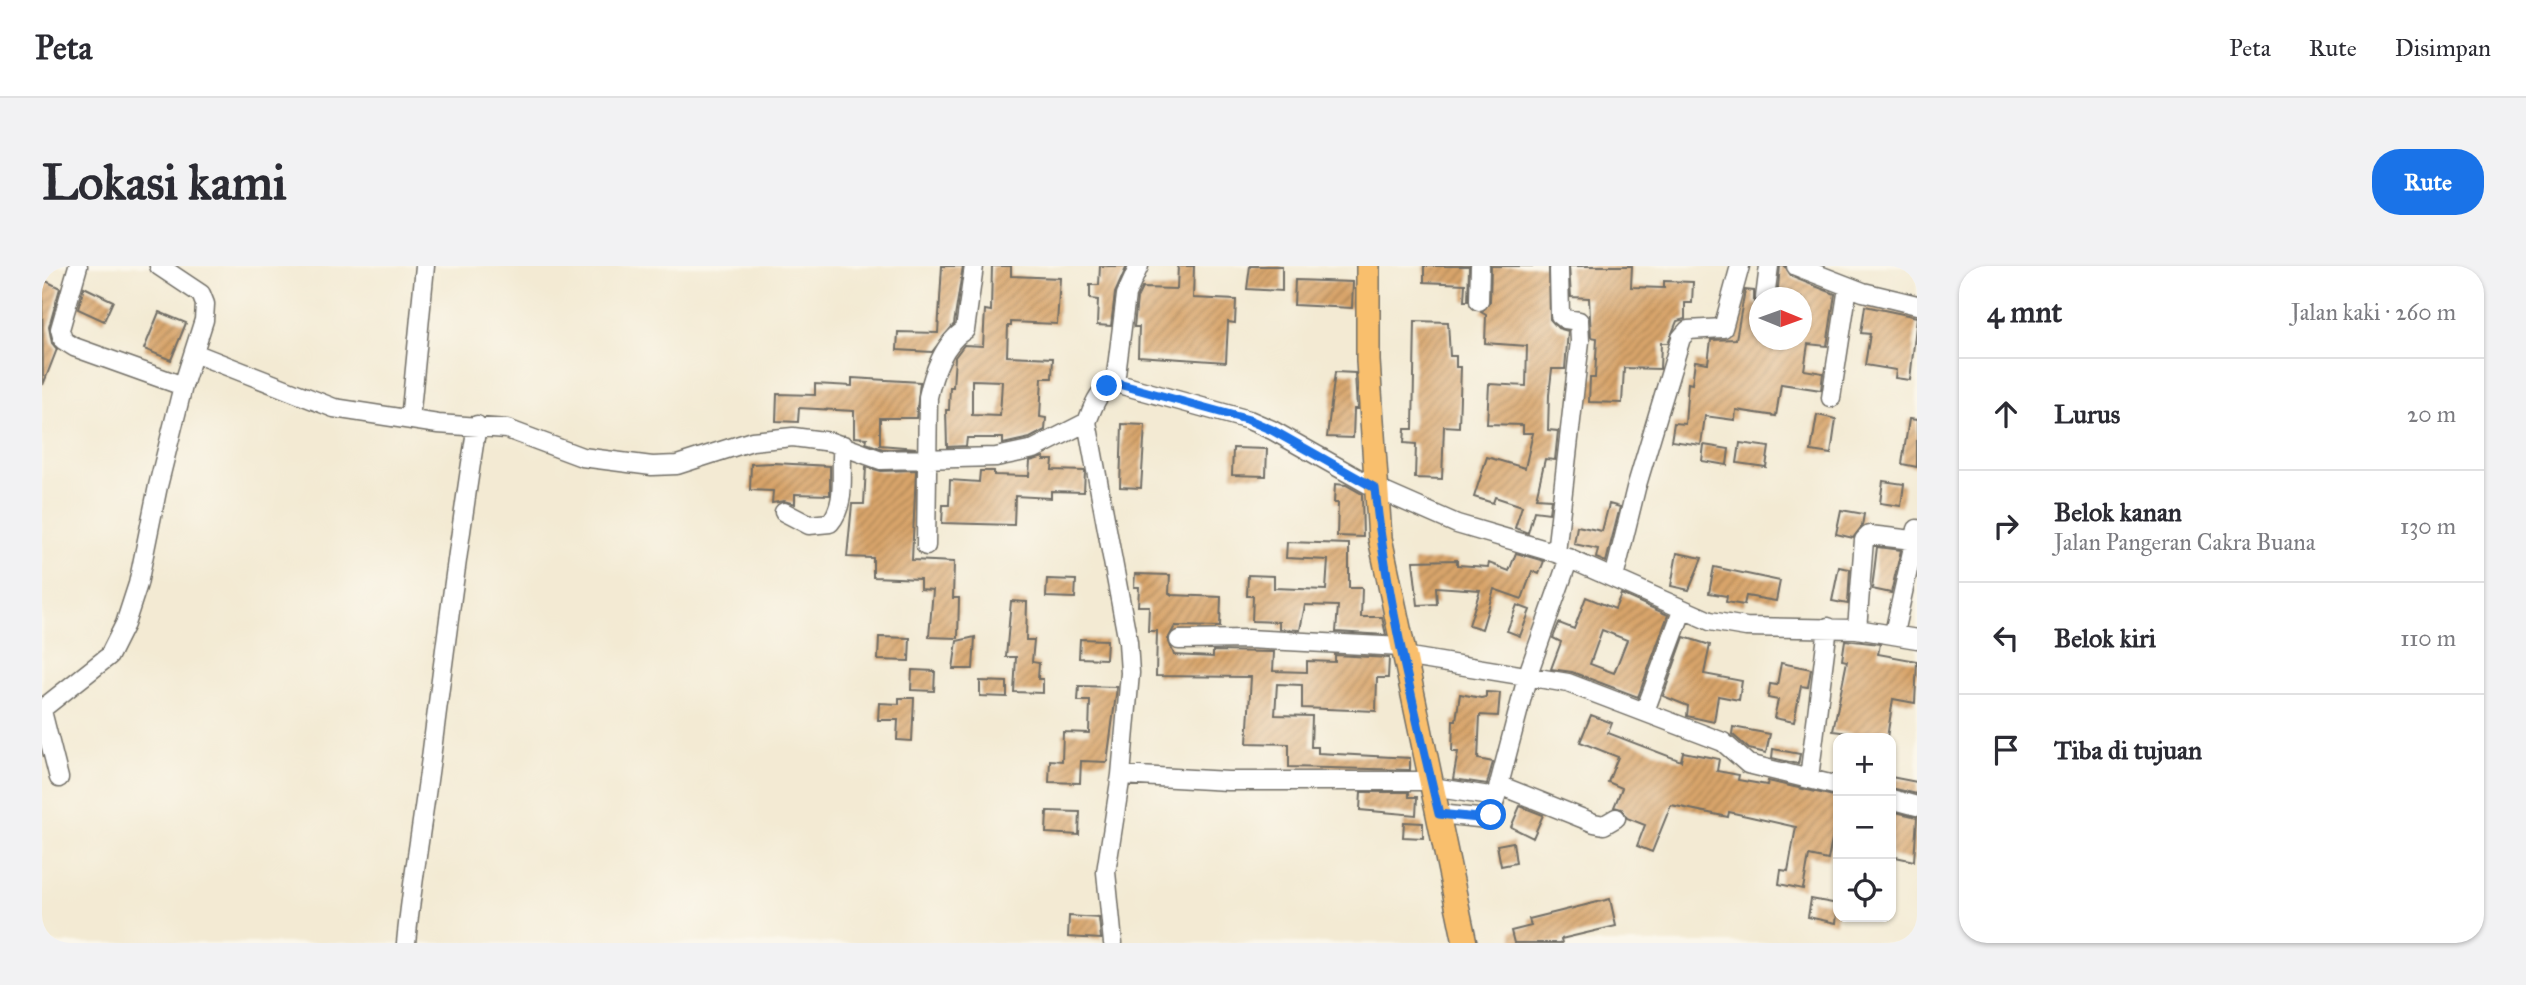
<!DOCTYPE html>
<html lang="id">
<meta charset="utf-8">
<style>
:root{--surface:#fff;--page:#f2f2f3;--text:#2b2b33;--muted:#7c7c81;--line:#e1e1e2;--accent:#1a73e8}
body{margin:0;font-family:"IM FELL Great Primer",serif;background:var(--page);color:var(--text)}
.controls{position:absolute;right:21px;bottom:21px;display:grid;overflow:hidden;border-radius:14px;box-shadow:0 2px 5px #0004}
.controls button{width:63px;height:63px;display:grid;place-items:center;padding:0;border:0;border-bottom:2px solid var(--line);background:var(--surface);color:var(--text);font:35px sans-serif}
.compass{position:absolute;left:1707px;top:21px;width:63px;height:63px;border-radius:50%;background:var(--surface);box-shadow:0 2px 5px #0004;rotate:91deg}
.stop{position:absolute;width:21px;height:21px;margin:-16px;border:5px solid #1a73e8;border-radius:50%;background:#fff}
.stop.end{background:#1a73e8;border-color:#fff;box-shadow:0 2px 7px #0008}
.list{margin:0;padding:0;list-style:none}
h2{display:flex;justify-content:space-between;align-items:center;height:91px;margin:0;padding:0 28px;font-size:30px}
h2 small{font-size:23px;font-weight:400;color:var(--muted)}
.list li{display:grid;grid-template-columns:46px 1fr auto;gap:21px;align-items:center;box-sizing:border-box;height:112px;padding:0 28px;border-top:2px solid var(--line)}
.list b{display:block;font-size:26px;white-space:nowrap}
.list p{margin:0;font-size:23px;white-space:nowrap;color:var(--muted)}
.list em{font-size:23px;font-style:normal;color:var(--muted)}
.icon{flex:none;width:38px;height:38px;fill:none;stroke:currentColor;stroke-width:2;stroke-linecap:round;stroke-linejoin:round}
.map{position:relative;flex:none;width:1875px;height:677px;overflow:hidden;border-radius:28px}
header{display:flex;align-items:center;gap:42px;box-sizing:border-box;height:98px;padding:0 35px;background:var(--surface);border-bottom:2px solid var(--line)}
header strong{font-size:33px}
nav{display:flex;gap:38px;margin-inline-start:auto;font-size:24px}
.intro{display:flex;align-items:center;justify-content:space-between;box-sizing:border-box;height:168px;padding:0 42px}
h1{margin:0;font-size:49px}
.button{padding:18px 32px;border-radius:28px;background:var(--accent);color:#fff;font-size:24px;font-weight:700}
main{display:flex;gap:42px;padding:0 42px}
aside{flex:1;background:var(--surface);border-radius:28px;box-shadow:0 2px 5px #0004}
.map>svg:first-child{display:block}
.building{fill:url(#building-hatch);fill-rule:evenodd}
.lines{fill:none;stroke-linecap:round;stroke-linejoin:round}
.minor-casing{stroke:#716e66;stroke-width:21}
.major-casing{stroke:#716e66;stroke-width:26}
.minor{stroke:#fff;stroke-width:18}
.major{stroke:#f9bf6d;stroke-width:23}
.route{stroke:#1a73e8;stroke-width:9}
</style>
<header>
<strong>Peta</strong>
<nav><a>Peta</a><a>Rute</a><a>Disimpan</a></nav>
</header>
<div class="intro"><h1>Lokasi kami</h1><a class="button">Rute</a></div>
<main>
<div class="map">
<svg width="1875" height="677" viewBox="0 0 1875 677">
<defs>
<pattern id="building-hatch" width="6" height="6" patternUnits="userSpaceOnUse" patternTransform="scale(1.75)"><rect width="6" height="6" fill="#d8a46a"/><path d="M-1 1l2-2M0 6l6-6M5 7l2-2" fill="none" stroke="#af8657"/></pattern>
</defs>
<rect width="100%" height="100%" fill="#fbf7ec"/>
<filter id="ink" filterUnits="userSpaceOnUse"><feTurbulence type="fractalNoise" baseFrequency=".0143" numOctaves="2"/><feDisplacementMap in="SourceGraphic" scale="14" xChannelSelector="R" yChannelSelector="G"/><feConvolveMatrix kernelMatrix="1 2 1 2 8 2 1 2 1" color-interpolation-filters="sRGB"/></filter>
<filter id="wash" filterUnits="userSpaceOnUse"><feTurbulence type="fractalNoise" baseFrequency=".00686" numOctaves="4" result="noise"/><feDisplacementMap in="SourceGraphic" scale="28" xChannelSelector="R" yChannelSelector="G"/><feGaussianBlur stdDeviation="1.57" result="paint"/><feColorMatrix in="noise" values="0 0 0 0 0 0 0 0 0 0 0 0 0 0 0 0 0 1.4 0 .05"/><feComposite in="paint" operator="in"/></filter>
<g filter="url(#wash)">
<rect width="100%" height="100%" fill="#f3ead3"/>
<g id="blocks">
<!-- building -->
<path class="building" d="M900,0H921L912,58L890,86L855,84L856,66L896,67Z
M950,0H969V10L1018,12L1015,58L969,56V60H966L965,90L1011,92L1010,112H1000L998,151L1004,152L1003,164L988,172L961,178V172H925L924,180L905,181L904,144H907L908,121H911L913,91L922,79L941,80L943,44L949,45ZM930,114L960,115L958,150L930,149Z
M1058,0H1085L1073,27L1069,60L1055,59L1056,34L1048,33V19H1057Z
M1136,0H1152L1151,32L1194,34L1193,57L1186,56L1184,96L1096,90L1097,61H1092L1095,32L1100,22L1135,23Z
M1208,0H1240V25L1205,23Z
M1382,0H1427L1426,35H1422L1423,18L1382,16Z
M1449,0H1507L1508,53L1516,62L1526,65L1523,103H1510L1507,129L1506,164L1516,165L1513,194L1503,193L1494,232L1509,233L1507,247L1492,245L1486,267L1473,262L1480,240L1453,231L1451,237L1432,231L1445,191L1483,202L1491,167H1481V159L1445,158L1447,118L1484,120L1485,80L1443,77L1444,49L1439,46L1448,36Z
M1527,0H1590L1589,21L1622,22V15L1651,16L1650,37H1643V53L1635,55L1626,77H1619L1618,103L1582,102L1580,137L1547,136L1548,112H1553L1555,72L1549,71L1547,32L1529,31Z
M1738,0H1743L1750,11L1793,28L1785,80L1766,78L1762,104L1781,107L1779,124L1739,118L1734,150L1694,144L1693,154L1663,150L1659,179L1629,175L1632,157L1643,158L1646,117L1650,118L1653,95L1666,97L1669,74L1694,73L1703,24L1712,25V36L1718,42V74H1760V32H1735Z
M0,13L18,22L7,61L10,77L15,83L1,119Z
M1253,14L1311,16L1310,42L1252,39Z
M42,21L71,35L62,55L36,43Z
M1823,40L1875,51L1868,114L1853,112L1854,104L1823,99L1828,68L1819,67Z
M117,46L144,57L129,94L102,83Z
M1373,55L1406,56L1408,90H1414V101H1419L1417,161L1402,160L1400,213L1373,212L1374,178L1362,177L1363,163H1371Z
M1293,106L1313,107L1315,143H1312L1311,172L1285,171Z
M810,112L878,116L874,152H838V179L874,182L841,183L824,177L825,172L812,171V145L757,142L756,156L734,155L735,128L773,129V118L810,120Z
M1775,149L1794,153L1789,188L1769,185Z
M1867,153L1875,154V201L1860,198Z
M1080,158L1103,159L1099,222L1078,221Z
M1698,177L1727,181L1724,201L1695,197Z
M1662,179L1687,183L1685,199L1660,195Z
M1191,182L1225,183L1224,210L1190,209Z
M1002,191V194H1011L1010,204L1043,205L1042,226L1009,225V232L973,230L972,259L900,257L901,239H907L908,214L937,216L938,205H952V209L987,210L988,195Z
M732,197L788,200V229L753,228V238L742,235L730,237L731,225L708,224L709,198Z
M824,201L839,205L874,204L870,294L912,296L911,332H917L916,372L887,371L891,324L878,323V313L831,311V292L805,291L810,238H822Z
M1841,215L1862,218L1859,240L1838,237Z
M1293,218L1304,219L1320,228L1321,271L1295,270L1296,237H1292Z
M1567,238L1578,241L1564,296L1554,292L1556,283L1532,278L1535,260L1560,265Z
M1799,244L1822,248L1820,260L1811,272L1794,268Z
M1245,276L1307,278V322H1320L1319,351H1340L1344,369L1294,366L1296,340L1263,339L1258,364L1237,363V356L1210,355L1211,330H1205L1206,309L1232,310V322L1284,324L1286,294L1244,292Z
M1835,281L1859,284L1849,327L1830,323Z
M1474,287L1502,295L1497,308L1490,305L1480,333L1452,323L1440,363L1427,359L1438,324L1394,321L1395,338L1376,339L1371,295L1415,294V299L1446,301L1447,297L1467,305Z
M1635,287L1660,292L1647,324L1629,320Z
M1672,301L1738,315L1734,335L1704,330L1702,339L1684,336L1685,330L1667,327Z
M1797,301L1808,303L1806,338L1790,335Z
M1093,308L1128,309L1127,327L1130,329L1179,331L1178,361L1133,360L1126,373L1132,389L1171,391V385L1232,386L1231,405L1265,406V395L1293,396V389L1347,392L1346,412H1335L1334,445L1260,442V419L1235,418L1233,449L1270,450L1269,481H1276V487L1368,492V504L1247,501V478L1205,477L1209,411L1114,410L1115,365H1106L1107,340H1096L1097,321H1092Z
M1005,313L1034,314L1033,332L1004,331Z
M1579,328L1626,349L1596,431L1530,406L1509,403L1519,376L1511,372L1517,357L1532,363L1544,331L1573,343ZM1560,364L1585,374L1572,407L1548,398Z
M969,335L985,336L984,374H992L990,396L997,397L996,413H1001V427L972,426L974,391H964Z
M1475,339L1488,344L1478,370L1465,365Z
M837,371L868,372L867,395L836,394Z
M933,371L931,403H911L915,375Z
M1642,371L1668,379L1662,408L1700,415L1697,434L1676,430L1672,456L1645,450L1646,440L1621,430Z
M1038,373L1065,374L1064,393L1037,392Z
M1803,374L1838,378L1836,388L1875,395L1873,437L1851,433L1845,472L1791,465L1805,395L1800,394Z
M1739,397L1769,403L1766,421L1759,420L1752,456L1732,452L1736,434L1726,432L1728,418L1735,419Z
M870,404L893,405L892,425L869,424Z
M938,415L965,416V431L938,430Z
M1037,420L1075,421L1065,496L1039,495L1038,517L1007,516L1008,494L1020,495L1021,466L1047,467L1048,435H1036Z
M1444,426L1458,427L1456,450L1438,449L1436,493L1451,496L1445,518L1411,513L1416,486H1410L1411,454H1414L1418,428L1439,432L1444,431Z
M857,432H872L870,475L855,474L856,454H836L837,437L857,438Z
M1549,449L1570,457L1566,467L1639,495L1641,486L1677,493L1675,505L1697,509L1696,514L1725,519L1726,515L1796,531V563L1795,570L1791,569L1786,594L1767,590L1761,623L1737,618L1739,604L1746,605L1754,561L1687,546L1686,551L1629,539L1610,586L1595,580L1603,559L1585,552L1580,543L1572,541L1580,522L1566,516L1576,491L1538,476Z
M1691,461L1728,468L1724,487L1707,483L1690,468Z
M1731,483L1758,488L1756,498L1730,492Z
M1849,511L1875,516V528L1849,522Z
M1319,526H1367V531H1375L1374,549L1318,544Z
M1478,540L1501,549L1491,572L1469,561Z
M1005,545L1038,546L1037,569L1004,567Z
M1849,545L1875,551L1872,595L1849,590Z
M1362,556L1381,557V572L1361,571Z
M1471,576L1474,597L1459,600L1455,579Z
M1568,633L1574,660L1519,673L1520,677H1472L1469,665L1489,660L1487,653Z
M1769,633L1796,638L1794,657L1766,651Z
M1027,650L1057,652L1059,673L1026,671Z"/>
</g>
</g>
<g filter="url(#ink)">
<use href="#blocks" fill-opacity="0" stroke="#716e66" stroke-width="2"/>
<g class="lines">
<defs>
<path id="minor" d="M36,0L18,63L21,74L32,81L141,120
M1754,0L1821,26L1875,39
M1723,32L1727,0
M1437,35L1438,0
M152,87L292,142L396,158L465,163L540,191L610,200L635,199L710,175L751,171L789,176L839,194L954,191L992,183L1045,156
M1073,117L1084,29L1097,0
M1789,132L1806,21
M368,154L383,0
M742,246L767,259L788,257C806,236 797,205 801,179
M884,280L886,131C891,108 902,76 923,64L932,0
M1514,287L1538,75L1537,55L1523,53L1518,49L1517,4
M1572,312L1594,222L1639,72L1646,64L1681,62L1698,0
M1815,363L1822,274L1827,269L1871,274
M1852,367L1875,263
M1137,374L1206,373L1360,381
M1362,390L1526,417L1681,476L1706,498L1796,520
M0,443L67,390L83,358L96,318L116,220L141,120L162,54L163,38L159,28L117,0
M0,445L17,512
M1603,445L1640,345
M1767,512L1786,361
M1389,515H1186L1079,509L1088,407L1086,376L1045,156C1051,141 1056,123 1073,117L1207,154L1230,164L1333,222L1415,258L1514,287L1668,355L1704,361L1815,363L1875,373
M1457,519L1552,557L1562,559L1574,552
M1390,521L1454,531
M1849,533L1875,540
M1397,548L1446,553L1449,549L1486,408L1527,292
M364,677C370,615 381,554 389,492C403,381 417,270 435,159
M1071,677L1064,606L1079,509"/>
<path id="major" d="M1326,0V95L1338,272L1423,677"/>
</defs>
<!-- minor casing -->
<use href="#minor" class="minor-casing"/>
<!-- major casing -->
<use href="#major" class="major-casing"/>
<!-- minor -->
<use href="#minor" class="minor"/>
<!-- major -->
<use href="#major" class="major"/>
</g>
</g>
<g class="lines" filter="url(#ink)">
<!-- route -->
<path class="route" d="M1065,120L1073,117L1207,154L1230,164L1333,222C1344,332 1372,441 1397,548L1446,553L1449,549"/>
</g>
</svg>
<div class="controls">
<button>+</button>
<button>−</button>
<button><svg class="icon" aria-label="locate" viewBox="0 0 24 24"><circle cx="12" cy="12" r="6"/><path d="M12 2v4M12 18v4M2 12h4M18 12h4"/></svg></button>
</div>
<svg class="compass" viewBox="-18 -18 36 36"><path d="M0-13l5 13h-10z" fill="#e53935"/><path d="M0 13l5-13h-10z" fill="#7c7c81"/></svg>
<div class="stop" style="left:1449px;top:549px"></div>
<div class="stop end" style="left:1065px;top:120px"></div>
</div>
<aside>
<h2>4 mnt<small>Jalan kaki · 260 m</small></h2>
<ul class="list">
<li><svg class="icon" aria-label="ahead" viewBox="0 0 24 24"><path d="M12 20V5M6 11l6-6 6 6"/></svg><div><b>Lurus</b></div><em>20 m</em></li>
<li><svg class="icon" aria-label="right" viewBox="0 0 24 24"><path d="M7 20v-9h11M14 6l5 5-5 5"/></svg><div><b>Belok kanan</b><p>Jalan Pangeran Cakra Buana</p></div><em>130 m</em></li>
<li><svg class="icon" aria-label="left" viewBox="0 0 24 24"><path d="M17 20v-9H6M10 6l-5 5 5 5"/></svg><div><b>Belok kiri</b></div><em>110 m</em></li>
<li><svg class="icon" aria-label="arrive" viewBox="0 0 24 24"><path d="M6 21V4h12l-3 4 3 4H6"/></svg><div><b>Tiba di tujuan</b></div></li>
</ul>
</aside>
</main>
